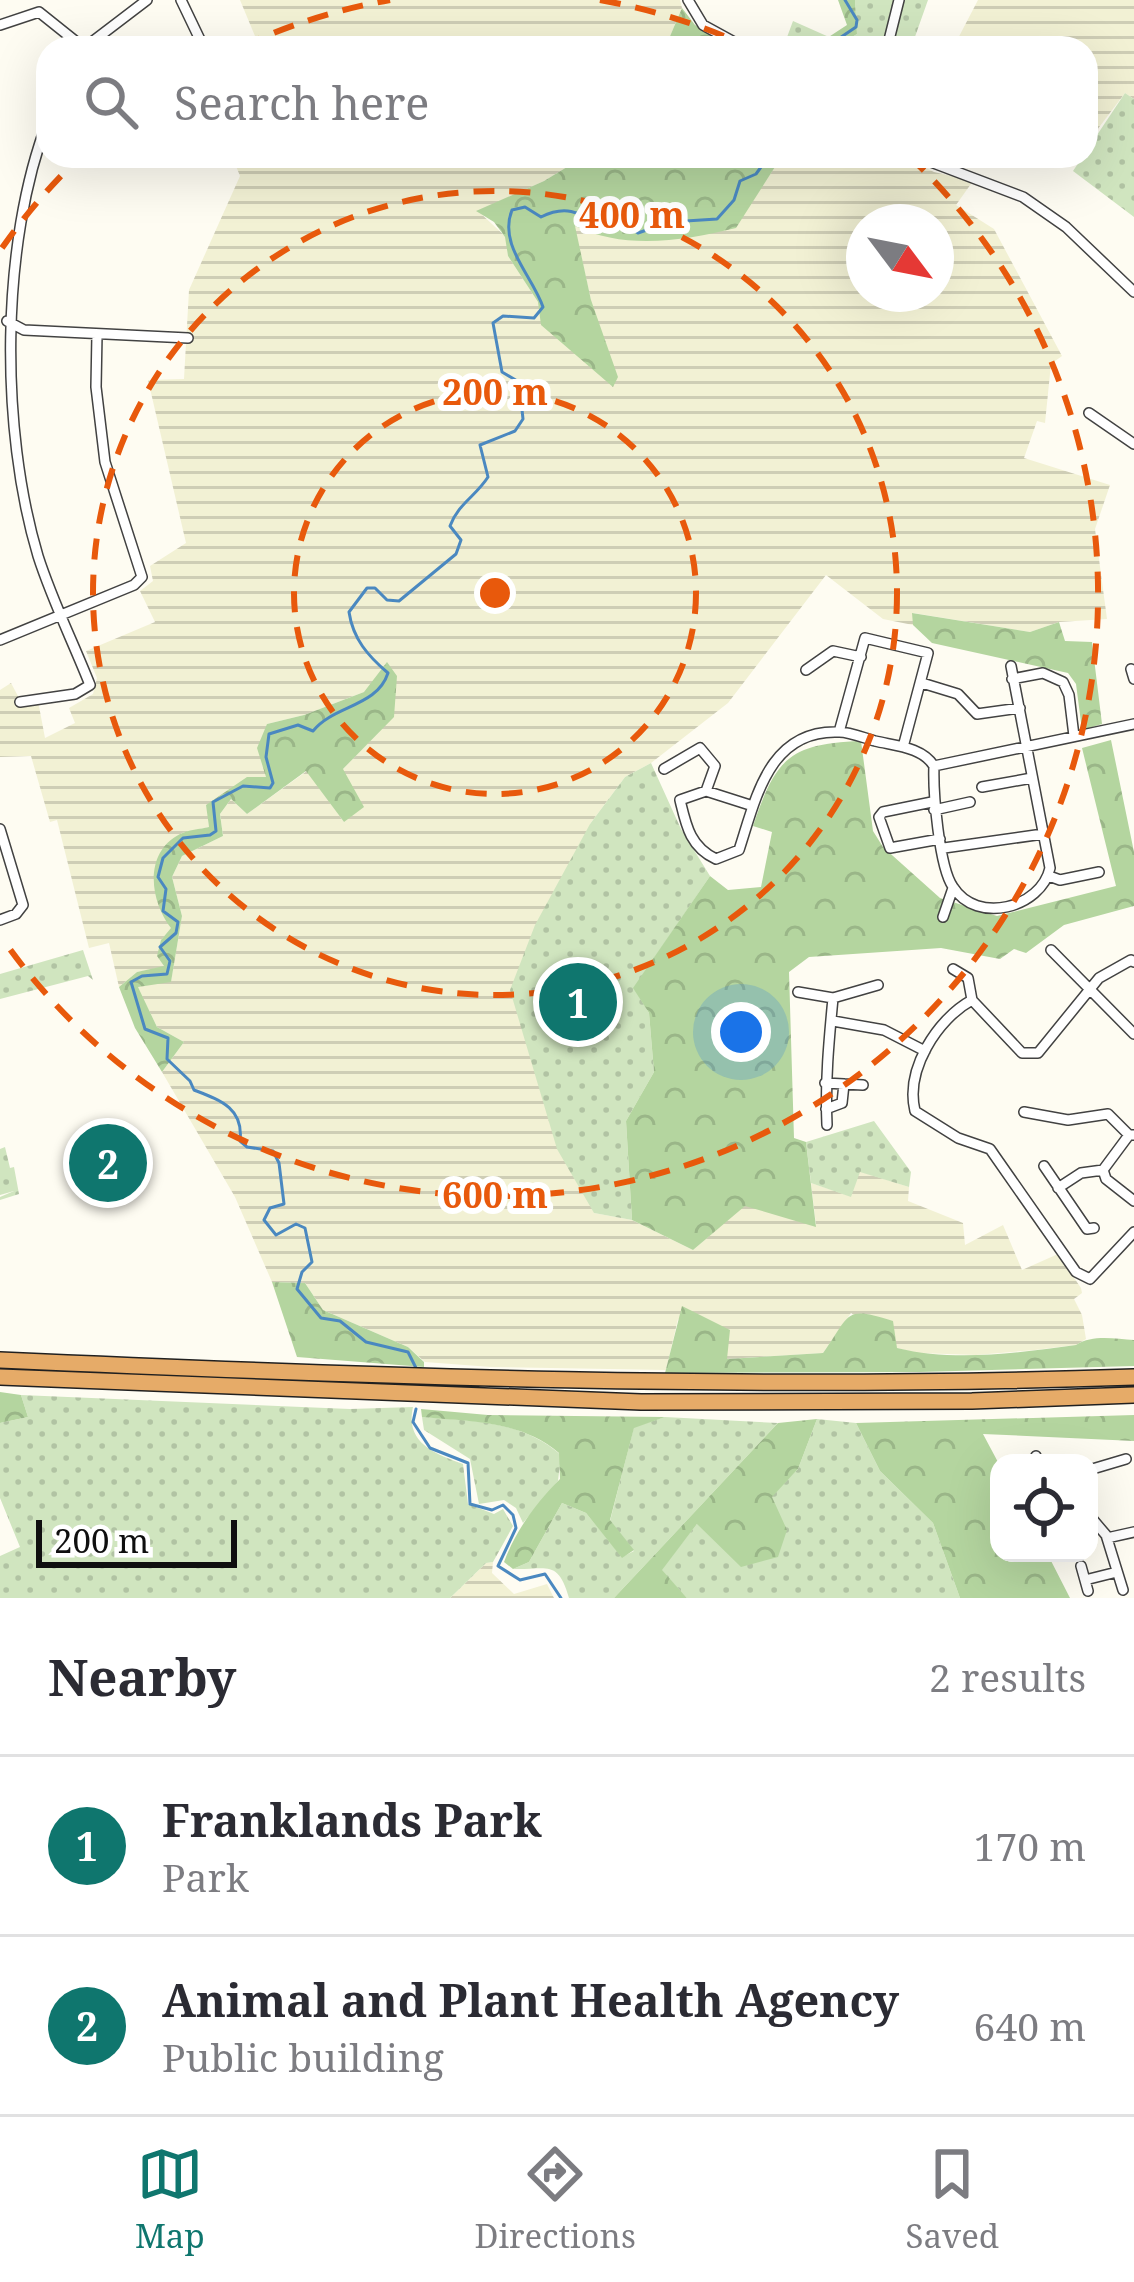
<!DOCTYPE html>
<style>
:root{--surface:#fff;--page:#f7f7f7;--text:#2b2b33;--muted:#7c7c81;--line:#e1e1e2;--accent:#0f766e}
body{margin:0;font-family:"Noto Serif",serif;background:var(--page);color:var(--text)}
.controls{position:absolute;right:36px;bottom:36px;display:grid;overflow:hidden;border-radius:24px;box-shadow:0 12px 48px #0002}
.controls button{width:108px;height:108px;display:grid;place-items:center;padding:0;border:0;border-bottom:3px solid var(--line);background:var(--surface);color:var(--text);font:60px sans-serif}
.compass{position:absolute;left:846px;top:204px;width:108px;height:108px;border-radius:50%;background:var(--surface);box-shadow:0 12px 48px #0002;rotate:122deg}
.scale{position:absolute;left:36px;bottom:30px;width:201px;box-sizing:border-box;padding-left:12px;border:6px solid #0f0f0f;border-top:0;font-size:33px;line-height:42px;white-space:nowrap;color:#0f0f0f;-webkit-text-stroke:9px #fff;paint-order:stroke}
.you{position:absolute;left:741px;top:1032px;width:42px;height:42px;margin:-30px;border:9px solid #fff;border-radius:50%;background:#1a73e8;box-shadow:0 0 0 18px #1a73e833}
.badge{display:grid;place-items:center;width:78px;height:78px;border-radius:50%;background:var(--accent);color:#fff;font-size:39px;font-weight:700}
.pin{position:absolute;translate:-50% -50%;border:6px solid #fff;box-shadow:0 3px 12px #0006}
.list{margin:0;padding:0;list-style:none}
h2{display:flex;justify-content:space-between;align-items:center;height:156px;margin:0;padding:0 48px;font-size:51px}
h2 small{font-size:39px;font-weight:400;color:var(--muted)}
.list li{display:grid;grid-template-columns:78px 1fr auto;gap:36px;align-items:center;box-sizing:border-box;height:180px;padding:0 48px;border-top:3px solid var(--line)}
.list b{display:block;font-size:45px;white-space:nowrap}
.list p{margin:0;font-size:39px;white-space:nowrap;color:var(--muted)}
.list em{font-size:39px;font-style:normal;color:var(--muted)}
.icon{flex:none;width:66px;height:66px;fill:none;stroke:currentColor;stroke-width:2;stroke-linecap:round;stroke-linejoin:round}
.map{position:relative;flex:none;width:1134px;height:1598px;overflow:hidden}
.search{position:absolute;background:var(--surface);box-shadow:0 12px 48px #0002;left:36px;right:36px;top:36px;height:132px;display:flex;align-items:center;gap:30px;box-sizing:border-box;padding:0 42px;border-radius:36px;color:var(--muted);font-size:45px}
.sheet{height:516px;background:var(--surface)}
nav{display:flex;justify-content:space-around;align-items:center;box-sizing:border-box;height:168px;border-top:3px solid var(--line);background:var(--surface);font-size:33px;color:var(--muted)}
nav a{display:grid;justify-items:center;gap:6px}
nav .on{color:var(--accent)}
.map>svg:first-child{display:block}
.farmland{fill:url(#farmland-rules);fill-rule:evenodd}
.green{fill:url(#green-dots)}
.forest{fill:url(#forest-crowns)}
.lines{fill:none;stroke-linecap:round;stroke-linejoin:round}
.stream{stroke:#4a88c0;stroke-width:3}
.minor-casing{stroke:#424242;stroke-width:12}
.highway-casing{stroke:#202020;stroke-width:18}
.minor{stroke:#fff;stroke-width:9}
.highway{stroke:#e6ab68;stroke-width:15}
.ring{fill:none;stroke:#e8590c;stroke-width:6;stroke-dasharray:21 15}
.centre{fill:#e8590c;stroke:#fff;stroke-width:6}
.ring-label{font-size:36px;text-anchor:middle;font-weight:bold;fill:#e8590c;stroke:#fff;stroke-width:12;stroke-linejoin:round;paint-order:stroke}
</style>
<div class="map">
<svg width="1134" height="1598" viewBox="0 0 1134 1598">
<defs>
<pattern id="farmland-rules" width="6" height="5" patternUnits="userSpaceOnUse" patternTransform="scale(3)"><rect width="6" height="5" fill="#f2f1d4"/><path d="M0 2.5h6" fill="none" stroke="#cecdb5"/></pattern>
<pattern id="green-dots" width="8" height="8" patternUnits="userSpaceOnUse" patternTransform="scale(3)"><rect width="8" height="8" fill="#d0e5bf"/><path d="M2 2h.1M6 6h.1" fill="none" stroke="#b1c3a3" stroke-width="1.8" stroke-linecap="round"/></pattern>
<pattern id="forest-crowns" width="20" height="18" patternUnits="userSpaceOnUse" patternTransform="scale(3)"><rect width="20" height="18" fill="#b4d59f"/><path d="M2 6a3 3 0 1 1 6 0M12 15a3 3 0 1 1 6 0" fill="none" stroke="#9ab688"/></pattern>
</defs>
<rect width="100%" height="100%" fill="#fefcf2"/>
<!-- farmland -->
<path class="farmland" d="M240,0H680L682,8L665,48H260Z
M978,0H1134V99L1125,93L1091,138L1086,137V48H953Z
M232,156H585L544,181L478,211L506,237L508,256L538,302L591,300L574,225L735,228L782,156H902L934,172L973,181L956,205L994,229L1062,356L1051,364L1045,423L1037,421L1024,458L1110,485L1095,529L1107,619L1059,622L1030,632L913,613V625L883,619L826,575L728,703L651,763L625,777L590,824L594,1213L632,1220L693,1250L745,1205L816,1225L811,1183L850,1196L859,1171L909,1187L908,1201L963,1223L965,1245L1003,1225L1022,1270L1058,1254L1081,1288L1082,1293L1074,1299L1082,1315L1086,1339L1076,1345L1035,1350L976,1355L917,1353L897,1348L851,1313L823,1353L726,1359L678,1319L666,1370L491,1367L425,1362L408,1347L323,1310L305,1283L272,1282L235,1197L162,1072L184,1042L157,1027L137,986L171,981L182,916L172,877L182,856L223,836L220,814L231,799L247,814L307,771L344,822L343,769L393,717L364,692L304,715L267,724L266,777L207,805L209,827L182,833L166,845L172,928L161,940L164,967L137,972L119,987L109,943L89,948L57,820L50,822L31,756L0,757V690L11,683L19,698L38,701L45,738L75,723L69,708L93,694L97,678L86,651L155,622L140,591L153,581L150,566L186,543L148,380L184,379L189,290L240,176ZM864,222H936V294H864Z
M493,1562L492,1573L514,1594L547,1584L554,1598H450L486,1563Z"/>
<!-- green -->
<path class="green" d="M855,0H928L911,48H834L857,34Z
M793,21L829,37L819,48H783Z
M1125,93L1134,99V217L1073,171Z
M651,763L681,829L710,876L634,988L649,1013L654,1072L626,1121L632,1220L594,1213L557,1149L510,990L535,925L590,824L625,777Z
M83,950L93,980L88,976L0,999V974Z
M874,1121L911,1172L909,1187L860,1172L851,1197L811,1183L806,1142Z
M5,1147L10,1168L14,1167L19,1194L0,1200V1197L14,1191L0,1195V1149Z
M21,1395L350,1409L413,1407C405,1443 434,1453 463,1464L468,1504L494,1514L503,1509L513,1526L493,1562L486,1563L450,1598H0V1556L20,1547L0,1498V1423L28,1417Z
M422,1417C473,1421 521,1420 561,1455L558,1481L523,1523L516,1508L504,1500L479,1504L470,1459L424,1430Z
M665,1417L778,1423L614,1598H569C558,1559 547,1570 513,1569L529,1562L562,1503L586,1513L622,1557L634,1551L610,1521L634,1427Z
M817,1419L856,1423L880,1471L933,1523L960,1598H687L661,1570L697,1524L771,1497L798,1469Z"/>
<!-- forest -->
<path class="forest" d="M838,0H855L857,34L834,48H819L821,42L847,25Z
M682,8L695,25L734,48H665Z
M585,156H782L736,228C683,241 624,250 575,226L591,300L618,377L613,387L541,325L538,302L508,256L505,237L494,222L476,211L544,181Z
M912,613L1030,632L1059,622L1065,641L1092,642L1102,724L1082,730L1076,684L1068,673L932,643L913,625Z
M387,662L397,676L394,717L343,769L364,807L344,822L306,771L247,814L231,799L220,814L223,836L182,856L172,877L182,916L171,982L138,987L157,1027L184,1042L162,1072L135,1028L119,987L137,972L164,966L157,956L161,940L171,928C150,901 143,853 180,834C188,830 200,829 209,827L206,805L247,777H266L257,748L267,724L304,715L364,692Z
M1111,740L1134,852V906L1064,925L1026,953L1014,949L1000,959L941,948L809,957L789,972L794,1138L806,1142L816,1227L745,1206L693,1250L632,1220L626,1121L654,1072L649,1013L633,988L710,876L728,890L761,887L772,832L753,826C776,758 789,744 861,741L873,831L883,847L940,898L997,916L1116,886L1082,748Z
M272,1282L305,1283L323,1310L408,1347L424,1362V1367L297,1357Z
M682,1306L730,1330L727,1359L823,1353C851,1314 843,1305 893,1321L897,1348C954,1362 1018,1353 1076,1345C1093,1334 1115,1339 1134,1340V1366L920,1372L665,1373Z
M0,1392L21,1395L28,1417L0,1423Z
M421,1409L488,1415L665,1417L634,1428L610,1520L634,1550L622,1558L586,1513L562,1503L529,1562L513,1569L504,1562C516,1530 536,1503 560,1479L559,1453C520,1420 471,1422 422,1417Z
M1134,1415V1441L983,1434L999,1464V1553H1047L1070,1598H960L933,1523L880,1471L856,1423Z
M817,1419L798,1469L772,1497L787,1530L778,1557L741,1567L697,1524L662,1570L687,1598H614L778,1423Z"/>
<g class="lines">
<!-- stream -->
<path class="stream" d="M825,48L856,27L857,20L845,0
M416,1368L408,1352L366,1342L340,1321L321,1318L297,1289L302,1272L312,1262L305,1228L296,1224L276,1235L264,1220L270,1208L284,1204L279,1163L273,1151L247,1147L240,1141C244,1108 220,1100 194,1090L190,1081L167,1059L168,1038L145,1029L131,982L142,976L167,974L170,961L160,947L176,933L178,922L163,911L166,889L158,877L163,858L183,838L210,835L216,831L213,802L243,786L270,788L273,783L266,757L269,734L298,725L313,731C334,705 377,707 388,673C368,656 353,639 349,612L367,588H375L387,600L399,601L456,554L461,540L450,526C458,504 476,496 488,477L480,445L515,431L523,419L519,382L502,372L493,323L503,316L534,318L543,307C532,275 498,245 512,210L525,207L541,217C565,205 578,212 599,224L619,219L638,233L670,222L717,219L734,200L740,181L756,174L769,156
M416,1409L413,1422L430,1448L468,1463L470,1504L492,1510L503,1505L513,1515L516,1528L498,1566L520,1580L545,1574L561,1598"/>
<defs>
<path id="minor" d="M181,0L204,48
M688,0L703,25L745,48
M0,25L39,12L84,48L147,0
M887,48L899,0
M915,156L1023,197L1066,227L1134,292
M7,321L24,330L188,338
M1089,413L1134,444
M0,640L134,585L142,577L105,462L96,387L97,334
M1131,669L1134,679
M806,670L833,651L861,657
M1012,679L1043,673L1063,682L1069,695L1074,736
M922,683L958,694L977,714L1020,708
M20,702L75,694L90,685C73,642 52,600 38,556C0,429 0,244 48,120
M839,732L865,638L928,653L903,747
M934,766L1134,724
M664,769L700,748L715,766L706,791
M982,787L1032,778
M932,802L883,812L879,817L890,848L940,839
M753,806L706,791L680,800C686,825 690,847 716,859L739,850C756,798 769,729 839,732C850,732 864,738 875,741C896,746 922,747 934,766C933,792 939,867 953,887C977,925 1041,908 1050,868L1011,666
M934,810L970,802
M0,829L23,905L16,914L0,920
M944,848L1043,834
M1049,876L1060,880L1099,872
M943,917L953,888
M1051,950L1134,1034
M953,969L968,978L972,1000L1022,1053H1038L1099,978L1131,960L1134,962
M798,992L833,998
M972,1000C937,1019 905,1070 915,1111L958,1138L990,1149L1076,1272L1090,1279L1134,1232
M833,1021L884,1030L925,1051
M825,1083L863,1085
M826,1109L842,1103L844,1084
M1024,1112L1068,1120L1108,1114L1129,1135
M827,1125C825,1081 829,1040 833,998L878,985
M1044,1166L1087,1229L1094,1228
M1103,1170L1106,1179L1134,1201
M1058,1188L1081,1173L1103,1170L1129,1135H1134
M1036,1456L1038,1463
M1089,1470L1126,1459
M1089,1515L1106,1535L1123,1590
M1107,1538L1134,1532
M1081,1566L1088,1591
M1085,1580L1117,1572"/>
<path id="highway" d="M0,1360C378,1377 756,1390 1134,1377
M0,1377L641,1402L972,1401L1134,1395"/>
</defs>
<!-- minor casing -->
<use href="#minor" class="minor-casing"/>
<!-- highway casing -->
<use href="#highway" class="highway-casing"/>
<!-- minor -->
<use href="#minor" class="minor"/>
<!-- highway -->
<use href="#highway" class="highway"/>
</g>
<!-- distance rings -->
<g class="ring">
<circle cx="495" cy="593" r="201"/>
<circle cx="495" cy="593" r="402"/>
<path d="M2 248A602 602 0 0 1 81 156M241 47A602 602 0 0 1 390 0M600 0A602 602 0 0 1 749 47M909 156A602 602 0 1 1 2 938"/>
</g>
<circle cx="495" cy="593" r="18" class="centre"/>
<g class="ring-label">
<text x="632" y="228">400 m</text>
<text x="495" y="405">200 m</text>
<text x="495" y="1208">600 m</text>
</g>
</svg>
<div class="controls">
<button><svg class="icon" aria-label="locate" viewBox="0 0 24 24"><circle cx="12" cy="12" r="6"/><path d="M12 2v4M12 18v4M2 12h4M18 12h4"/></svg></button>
</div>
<svg class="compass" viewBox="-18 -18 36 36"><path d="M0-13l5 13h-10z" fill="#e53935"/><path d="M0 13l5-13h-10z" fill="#7c7c81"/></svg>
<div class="scale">200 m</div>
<div class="you"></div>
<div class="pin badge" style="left:578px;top:1002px">1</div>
<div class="pin badge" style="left:108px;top:1163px">2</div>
<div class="search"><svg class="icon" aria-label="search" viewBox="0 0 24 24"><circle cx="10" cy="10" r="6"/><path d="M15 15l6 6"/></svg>Search here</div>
</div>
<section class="sheet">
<h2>Nearby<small>2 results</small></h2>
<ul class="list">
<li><span class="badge">1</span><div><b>Franklands Park</b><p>Park</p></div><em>170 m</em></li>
<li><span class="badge">2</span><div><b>Animal and Plant Health Agency</b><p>Public building</p></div><em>640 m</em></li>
</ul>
</section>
<nav>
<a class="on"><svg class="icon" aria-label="map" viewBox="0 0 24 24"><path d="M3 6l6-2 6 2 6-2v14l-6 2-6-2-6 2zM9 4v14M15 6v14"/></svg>Map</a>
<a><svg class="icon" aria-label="directions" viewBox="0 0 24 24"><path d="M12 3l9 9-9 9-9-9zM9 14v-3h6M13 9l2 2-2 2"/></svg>Directions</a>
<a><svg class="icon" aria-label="saved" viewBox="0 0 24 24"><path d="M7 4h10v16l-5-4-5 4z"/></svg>Saved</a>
</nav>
